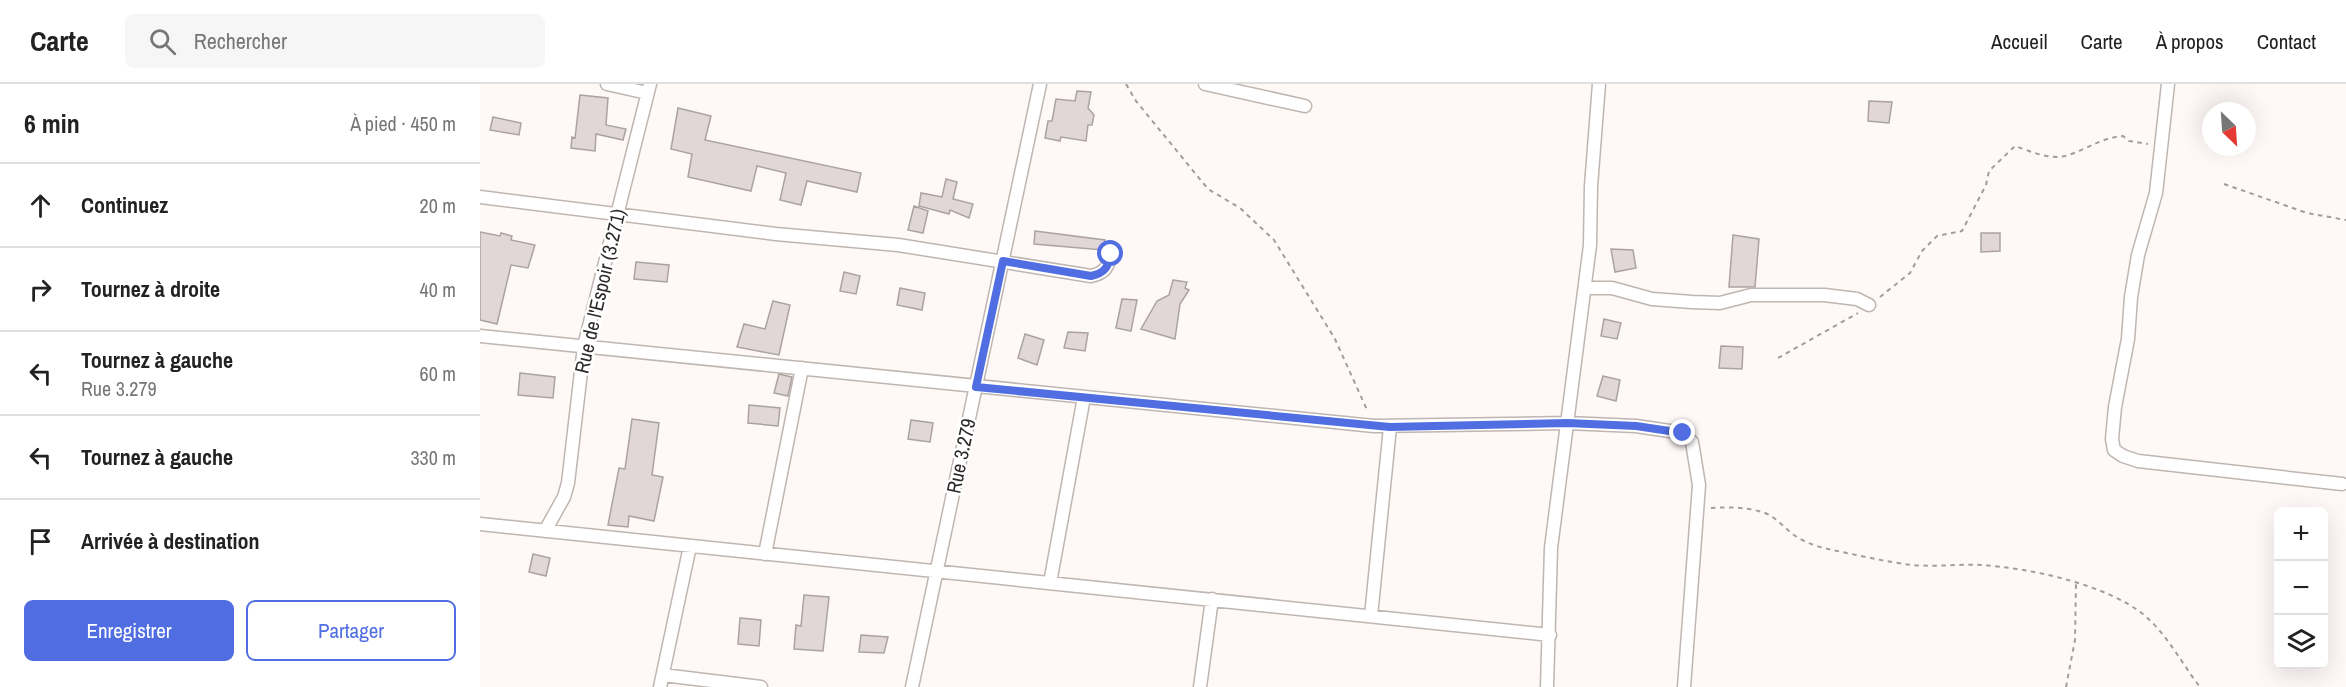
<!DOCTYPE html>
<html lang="fr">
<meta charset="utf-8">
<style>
:root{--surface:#fff;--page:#f6f6f6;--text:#222;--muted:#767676;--line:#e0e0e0;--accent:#506ee2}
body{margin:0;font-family:"Archivo Narrow",sans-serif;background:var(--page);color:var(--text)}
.controls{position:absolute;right:18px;bottom:18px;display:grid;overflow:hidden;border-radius:9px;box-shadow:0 6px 24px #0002}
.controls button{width:54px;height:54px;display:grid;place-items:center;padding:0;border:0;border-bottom:2px solid var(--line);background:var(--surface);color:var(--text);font:30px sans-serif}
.compass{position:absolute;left:1722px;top:18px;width:54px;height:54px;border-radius:50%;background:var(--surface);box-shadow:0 6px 24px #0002;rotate:155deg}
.stop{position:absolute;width:18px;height:18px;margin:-14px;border:4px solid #506ee2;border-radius:50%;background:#fff}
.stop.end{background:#506ee2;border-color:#fff;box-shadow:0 2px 6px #0008}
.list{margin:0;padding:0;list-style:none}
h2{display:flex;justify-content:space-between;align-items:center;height:78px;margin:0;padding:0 24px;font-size:26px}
h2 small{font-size:20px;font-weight:400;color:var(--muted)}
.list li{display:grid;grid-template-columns:39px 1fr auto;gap:18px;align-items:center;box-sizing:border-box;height:84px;padding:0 24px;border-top:2px solid var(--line)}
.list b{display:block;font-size:22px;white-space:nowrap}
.list p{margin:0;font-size:20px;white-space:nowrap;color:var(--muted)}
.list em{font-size:20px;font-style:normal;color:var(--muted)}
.actions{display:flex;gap:12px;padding:18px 24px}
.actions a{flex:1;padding:14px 0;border:2px solid var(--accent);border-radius:9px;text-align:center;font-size:21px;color:var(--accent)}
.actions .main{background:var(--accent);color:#fff}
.icon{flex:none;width:33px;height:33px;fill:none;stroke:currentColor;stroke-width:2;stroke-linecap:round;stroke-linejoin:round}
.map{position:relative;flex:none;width:1866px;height:603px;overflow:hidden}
header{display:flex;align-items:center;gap:36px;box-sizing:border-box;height:84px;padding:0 30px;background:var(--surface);border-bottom:2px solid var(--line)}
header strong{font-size:28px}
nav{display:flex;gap:33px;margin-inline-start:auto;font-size:21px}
.search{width:420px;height:54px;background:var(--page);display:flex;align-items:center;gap:15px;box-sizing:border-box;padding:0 21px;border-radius:9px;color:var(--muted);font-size:22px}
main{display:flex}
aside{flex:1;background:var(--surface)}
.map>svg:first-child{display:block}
.building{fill:#e2d7d8;stroke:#aca2a2;stroke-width:1.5}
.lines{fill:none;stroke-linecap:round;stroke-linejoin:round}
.minor-casing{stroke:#bfb5b1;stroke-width:15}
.path{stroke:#a29d9b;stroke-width:2;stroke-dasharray:4.5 4.5;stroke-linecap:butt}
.minor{stroke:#fff;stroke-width:12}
.route{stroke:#506ee2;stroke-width:8}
.labels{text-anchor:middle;stroke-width:5;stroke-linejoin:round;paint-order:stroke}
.street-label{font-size:20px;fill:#2d2928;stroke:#fff}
</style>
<header>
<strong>Carte</strong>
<div class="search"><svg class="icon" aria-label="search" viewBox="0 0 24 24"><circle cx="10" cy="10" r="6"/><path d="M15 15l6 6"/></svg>Rechercher</div>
<nav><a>Accueil</a><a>Carte</a><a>À propos</a><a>Contact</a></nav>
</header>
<main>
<aside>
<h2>6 min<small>À pied · 450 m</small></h2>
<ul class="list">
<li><svg class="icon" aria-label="ahead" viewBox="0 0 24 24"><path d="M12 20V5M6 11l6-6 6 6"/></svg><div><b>Continuez</b></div><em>20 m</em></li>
<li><svg class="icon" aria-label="right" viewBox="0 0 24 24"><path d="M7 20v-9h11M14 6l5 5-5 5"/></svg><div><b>Tournez à droite</b></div><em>40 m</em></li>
<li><svg class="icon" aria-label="left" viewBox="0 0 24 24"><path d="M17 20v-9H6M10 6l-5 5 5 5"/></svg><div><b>Tournez à gauche</b><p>Rue 3.279</p></div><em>60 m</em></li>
<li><svg class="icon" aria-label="left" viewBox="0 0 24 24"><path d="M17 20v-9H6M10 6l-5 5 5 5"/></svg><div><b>Tournez à gauche</b></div><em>330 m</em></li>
<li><svg class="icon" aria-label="arrive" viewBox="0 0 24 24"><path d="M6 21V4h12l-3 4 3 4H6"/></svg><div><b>Arrivée à destination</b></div></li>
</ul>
<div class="actions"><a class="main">Enregistrer</a><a>Partager</a></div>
</aside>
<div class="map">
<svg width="1866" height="603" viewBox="0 0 1866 603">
<rect width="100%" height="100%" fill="#fef8f6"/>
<!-- building -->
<path class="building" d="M597,7L611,8L608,24L614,31L612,41H608L606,57L581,53L580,57L565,54L568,37H572L576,15L595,17Z
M100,11L128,14L126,41L146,45L143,56L116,50L115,67L91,64L92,53L95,54Z
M1389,17L1412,18L1409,39L1388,37Z
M198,24L231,32L225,56L381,89L377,108L327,97L321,121L300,116L306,89L277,82L271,107L208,93L212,70L191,65Z
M13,33L41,39L39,51L10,46Z
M466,95L477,98L473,115L493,120L489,134L470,126L469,130L439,122L441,109L462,113Z
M434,122L448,127L443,149L428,146Z
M555,147L625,156L623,166L554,160Z
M0,148L20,152L21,149L32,152L31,156L55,161L48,184L31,181L17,240L0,236Z
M1501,149H1520V167L1501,168Z
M1253,151L1279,155L1275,203H1249Z
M1131,165L1153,166L1156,184L1135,188Z
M156,178L189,181L187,198L154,195Z
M364,188L380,192L376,210L360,207Z
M693,196L707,198L705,204L709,206L700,220L695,255L661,245L677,217L689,211Z
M420,204L445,209L442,226L417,221Z
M642,215L657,216L651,247L636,244Z
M293,217L310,221L299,271L257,263L264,240L285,245Z
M1124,235L1141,239L1137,255L1121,252Z
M588,248L608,249L605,267L584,264Z
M545,250L564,256L557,281L538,274Z
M1241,262L1263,263L1262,285L1239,284Z
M40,289L75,293L73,314L38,311Z
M299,290L312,293L308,312L294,309Z
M1123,292L1140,296L1136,317L1117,312Z
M269,321L300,324L298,342L268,339Z
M152,335L179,339L172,391L183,393L174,437L149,432L148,443L128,441L139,384L145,385Z
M431,336L453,339L450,358L428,355Z
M53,470L70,474L66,492L49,488Z
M324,511L349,513L343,567L314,565L316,541L321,542Z
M260,534L281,536L279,562L258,560Z
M381,551L408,553L404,569L379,568Z"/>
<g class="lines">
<defs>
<path id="minor" d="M127,0L167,9
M725,0L825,22
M1688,0L1676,109L1658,171L1651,213L1648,255L1635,323L1632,355L1634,366L1643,372L1658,377L1862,400
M0,113L296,150L418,161L611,192C625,189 628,183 631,170
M1105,204H1132L1172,215L1212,218L1240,219L1271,211H1344L1377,215L1389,221
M0,252L894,342L1087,339L1156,342L1203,349L1212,358L1219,401L1204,603
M0,440L1070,551
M65,447L84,413L88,399L104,262L170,0
M285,470L322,284
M570,499L604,313
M891,532L910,343
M183,591L281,603
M180,603L210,462
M432,603L560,0
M720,603L732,515
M1067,603L1071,464L1110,161L1111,102L1119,0"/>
</defs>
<!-- minor casing -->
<use href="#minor" class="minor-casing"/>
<!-- path -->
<path class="path" d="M646,0L656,17L728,105L760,124L794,156L855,255L888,328
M1744,100L1827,129L1866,136
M1400,213L1430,189L1442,167L1457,152L1482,147L1506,101L1509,87L1535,62C1550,67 1569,76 1585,72C1607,66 1619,54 1643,52L1649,57L1668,60
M1298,274L1378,229
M1231,424C1249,423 1268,423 1285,429C1297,434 1304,444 1314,451C1325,459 1339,463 1352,466C1378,471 1406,478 1432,481C1455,483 1478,480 1501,481C1549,484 1626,500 1664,531C1687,550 1702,580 1720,603
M1586,603L1595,556L1596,499"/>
<!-- minor -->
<use href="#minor" class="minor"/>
</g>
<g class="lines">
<!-- route -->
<path class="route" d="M631,170C628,183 625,189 611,192L523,177L496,303L910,343L1087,339L1156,342L1203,349"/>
</g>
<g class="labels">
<!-- street labels -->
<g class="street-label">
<text transform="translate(120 207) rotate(-77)" y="7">Rue de l'Espoir (3.271)</text>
<text transform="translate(481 372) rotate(-78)" y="7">Rue 3.279</text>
</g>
</g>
</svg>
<div class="controls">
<button>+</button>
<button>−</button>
<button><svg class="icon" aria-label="layers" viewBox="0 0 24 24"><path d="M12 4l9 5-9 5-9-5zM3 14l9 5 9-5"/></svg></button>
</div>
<svg class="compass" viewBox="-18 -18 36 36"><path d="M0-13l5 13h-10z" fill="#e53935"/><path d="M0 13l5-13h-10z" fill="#767676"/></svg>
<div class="stop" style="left:631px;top:170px"></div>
<div class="stop end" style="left:1203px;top:349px"></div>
</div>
</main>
